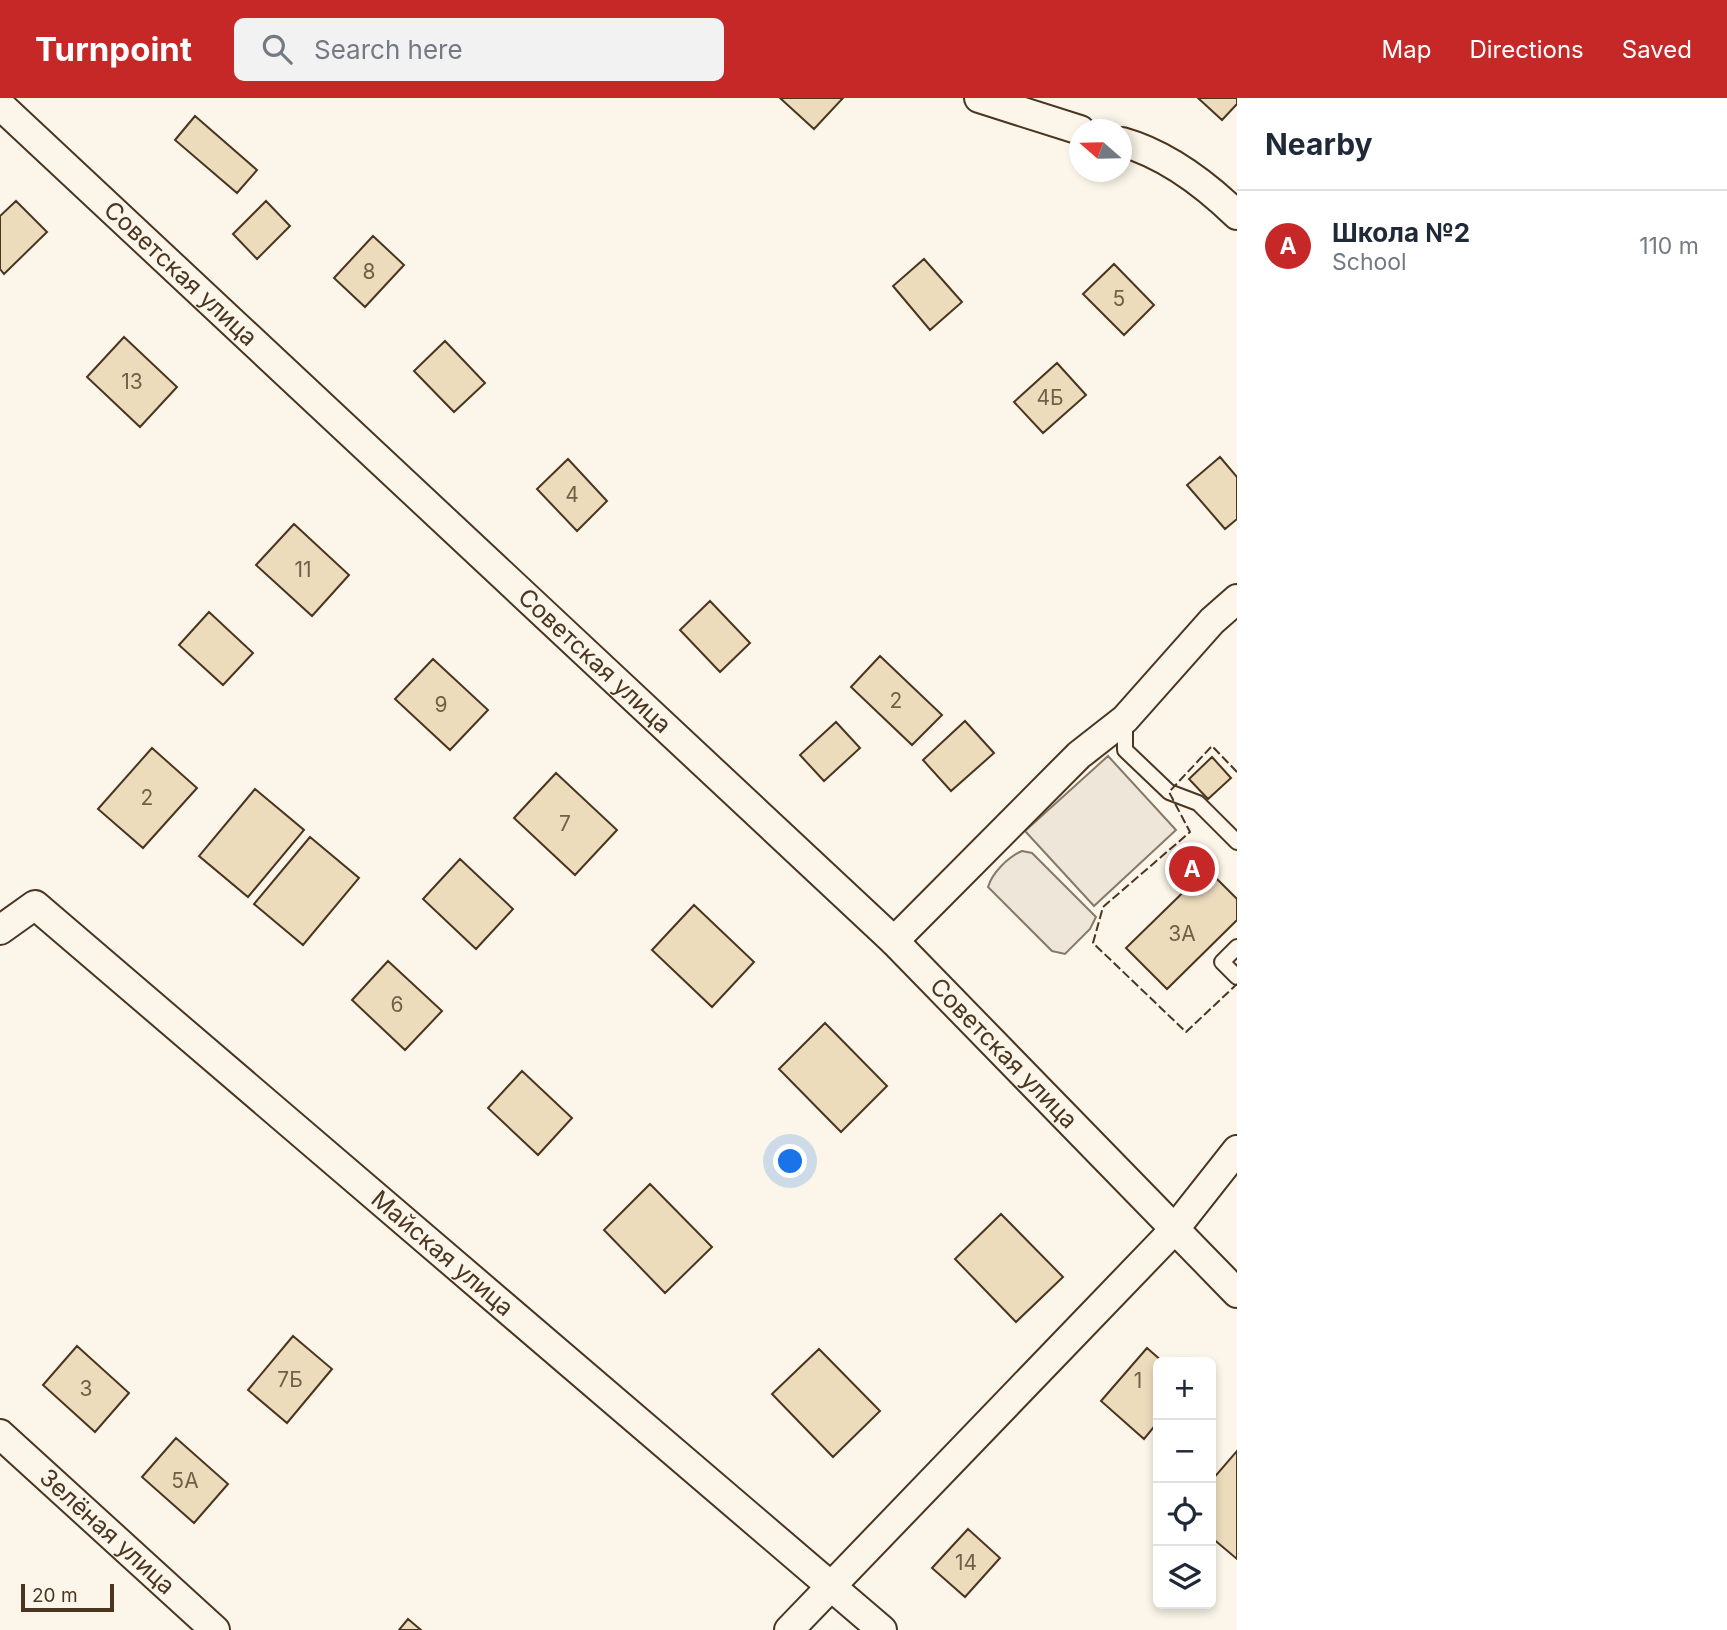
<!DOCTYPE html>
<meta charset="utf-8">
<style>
:root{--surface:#fff;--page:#f2f2f3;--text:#1f2937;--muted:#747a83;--line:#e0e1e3;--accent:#c62828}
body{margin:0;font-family:Inter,sans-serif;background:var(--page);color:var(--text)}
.controls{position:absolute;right:21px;bottom:21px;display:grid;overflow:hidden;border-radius:10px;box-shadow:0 4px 10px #0003}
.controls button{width:63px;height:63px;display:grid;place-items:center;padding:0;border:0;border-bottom:2px solid var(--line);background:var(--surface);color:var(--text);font:35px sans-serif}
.compass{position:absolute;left:1069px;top:21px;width:63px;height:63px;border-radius:50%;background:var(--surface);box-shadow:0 4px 10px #0003;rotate:290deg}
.scale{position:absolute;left:21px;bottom:18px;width:93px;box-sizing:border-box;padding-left:7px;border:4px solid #4a3520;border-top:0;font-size:19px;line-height:24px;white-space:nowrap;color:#4a3520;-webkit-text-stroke:5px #fbf6e9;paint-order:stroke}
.you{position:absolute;left:791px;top:1064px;width:24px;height:24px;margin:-18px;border:5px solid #fff;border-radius:50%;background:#1a73e8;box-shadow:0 0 0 10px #1a73e833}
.badge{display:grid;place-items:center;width:46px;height:46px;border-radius:50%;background:var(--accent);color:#fff;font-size:23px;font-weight:700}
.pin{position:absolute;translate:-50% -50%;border:4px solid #fff;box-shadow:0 2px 7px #0006}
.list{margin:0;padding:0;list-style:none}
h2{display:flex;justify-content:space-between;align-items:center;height:91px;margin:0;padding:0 28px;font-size:30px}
h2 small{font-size:23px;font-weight:400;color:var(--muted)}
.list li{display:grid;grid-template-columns:46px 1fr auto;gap:21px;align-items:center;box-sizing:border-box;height:112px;padding:0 28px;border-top:2px solid var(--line)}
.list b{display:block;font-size:26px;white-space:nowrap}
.list p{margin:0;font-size:23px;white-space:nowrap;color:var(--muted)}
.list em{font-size:23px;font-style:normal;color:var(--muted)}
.icon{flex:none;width:38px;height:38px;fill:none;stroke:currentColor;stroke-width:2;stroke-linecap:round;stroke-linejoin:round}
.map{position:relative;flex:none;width:1237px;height:1532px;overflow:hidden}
header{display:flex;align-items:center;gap:42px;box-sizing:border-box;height:98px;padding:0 35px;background:var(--accent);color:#fff}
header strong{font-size:33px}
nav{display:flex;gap:38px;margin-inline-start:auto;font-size:24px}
.search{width:490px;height:63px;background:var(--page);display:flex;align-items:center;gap:18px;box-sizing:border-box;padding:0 24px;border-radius:10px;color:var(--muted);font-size:26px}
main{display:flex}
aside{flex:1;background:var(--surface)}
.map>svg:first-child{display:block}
.green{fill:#ede6d9;stroke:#887966;stroke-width:2}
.building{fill:#ecdcbc;stroke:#4a3520;stroke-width:2}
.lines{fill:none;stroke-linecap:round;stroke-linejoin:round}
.service-casing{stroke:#4a3520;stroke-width:18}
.minor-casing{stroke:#4a3520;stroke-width:32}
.service{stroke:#fbf6e9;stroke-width:14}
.minor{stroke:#fbf6e9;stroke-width:28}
.fence{stroke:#4a3520;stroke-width:2;stroke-dasharray:9 3.5;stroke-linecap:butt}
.labels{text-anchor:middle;stroke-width:5;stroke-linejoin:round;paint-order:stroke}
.number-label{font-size:21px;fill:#725f47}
.street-label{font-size:24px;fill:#4a3520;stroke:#fbf6e9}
</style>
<header>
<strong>Turnpoint</strong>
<div class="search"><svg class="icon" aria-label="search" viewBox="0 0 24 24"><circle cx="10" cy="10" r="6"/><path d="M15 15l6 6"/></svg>Search here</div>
<nav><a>Map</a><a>Directions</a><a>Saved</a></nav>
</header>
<main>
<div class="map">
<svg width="1237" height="1532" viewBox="0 0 1237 1532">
<rect width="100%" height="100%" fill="#fbf6e9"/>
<!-- green -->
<path class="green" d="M1108,658L1176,732L1094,808L1025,733Z
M1022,753L1032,755L1096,819L1090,831L1065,856L1052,853L988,789C992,775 1008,759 1022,753Z"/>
<!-- building -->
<path class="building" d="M780,0H843L814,31Z
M1198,0H1237V6L1222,22Z
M195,18L257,72L237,95L175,42Z
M16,103L47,134L4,176L0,171V118Z
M266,103L290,128L257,161L233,136Z
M373,138L404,167L365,209L334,180Z
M924,161L962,204L930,232L893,188Z
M1114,166L1154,207L1124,237L1083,196Z
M124,239L177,289L140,329L87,279Z
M445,243L485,285L454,314L414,273Z
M1057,265L1086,297L1043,335L1014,304Z
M1220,359L1237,379V421L1225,431L1187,387Z
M568,361L607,403L577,433L537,391Z
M294,426L349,477L312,518L256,467Z
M710,503L750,545L720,574L680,532Z
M209,514L253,555L223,587L179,547Z
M880,558L942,617L912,647L851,589Z
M433,561L488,612L450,652L395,601Z
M965,623L994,655L951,693L923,662Z
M836,624L860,650L824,683L800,657Z
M152,650L197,690L143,750L98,711Z
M1212,659L1231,680L1208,701L1189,681Z
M556,675L617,732L575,777L514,720Z
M255,691L304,732L248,799L199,758Z
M310,739L359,780L303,847L254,806Z
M460,761L513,811L476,851L423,801Z
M1207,771L1237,801V822L1167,891L1126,850Z
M694,807L754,864L712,909L652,852Z
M388,863L442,913L405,952L352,902Z
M825,925L887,988L841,1034L779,971Z
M522,973L572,1020L538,1057L488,1010Z
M650,1086L712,1149L665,1195L604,1132Z
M1001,1116L1063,1179L1016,1224L955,1161Z
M293,1238L332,1271L287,1325L248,1292Z
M77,1248L129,1295L95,1334L43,1287Z
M1147,1250L1163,1264H1158V1324L1144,1341L1101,1303Z
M819,1251L880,1313L833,1359L772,1296Z
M176,1340L228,1386L194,1425L142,1379Z
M1237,1353V1461L1211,1439V1383Z
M968,1431L1000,1460L965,1499L932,1470Z
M408,1521L421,1532H399Z"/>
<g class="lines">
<defs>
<path id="service" d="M1125,622V652L1169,694L1198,705L1237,744
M1237,849L1222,864L1237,879"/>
<g id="minor">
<path d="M979,0L1080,32"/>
<path id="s1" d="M0,7L894,843L1237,1195"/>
<path d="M1122,44C1165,56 1205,86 1237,117"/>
<path id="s2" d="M0,832L35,807L882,1532"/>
<path d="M894,843L1079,657L1125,621L1212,523L1237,501"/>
<path id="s3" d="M0,1336L215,1532"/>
<path d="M789,1532L1173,1133L1237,1052"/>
</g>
</defs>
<!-- service casing -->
<use href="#service" class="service-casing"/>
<!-- minor casing -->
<use href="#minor" class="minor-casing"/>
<!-- service -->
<use href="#service" class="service"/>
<!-- minor -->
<use href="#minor" class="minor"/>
<!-- fence -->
<path class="fence" d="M1237,674L1212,648L1169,694L1190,734L1103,809L1093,845L1186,934L1237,886"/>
</g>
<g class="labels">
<!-- number labels -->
<g class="number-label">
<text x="369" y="181">8</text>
<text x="1119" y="208">5</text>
<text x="132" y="291">13</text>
<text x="1050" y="307">4Б</text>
<text x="572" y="404">4</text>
<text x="303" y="479">11</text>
<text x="896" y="610">2</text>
<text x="441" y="614">9</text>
<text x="147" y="707">2</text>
<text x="565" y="733">7</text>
<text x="1182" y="843">3А</text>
<text x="397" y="914">6</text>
<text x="290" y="1289">7Б</text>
<text x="1138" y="1290">1</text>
<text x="86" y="1298">3</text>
<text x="185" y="1390">5А</text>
<text x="966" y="1472">14</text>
</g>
<!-- street labels -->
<g class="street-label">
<text dy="8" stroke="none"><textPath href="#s1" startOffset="247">Советская улица</textPath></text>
<text dy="8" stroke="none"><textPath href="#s1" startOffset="814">Советская улица</textPath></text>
<text dy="8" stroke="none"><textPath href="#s1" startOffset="1381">Советская улица</textPath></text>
<text dy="8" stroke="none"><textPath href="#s2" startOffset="579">Майская улица</textPath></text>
<text dy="8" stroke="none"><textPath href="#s3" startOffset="145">Зелёная улица</textPath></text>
</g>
</g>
</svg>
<div class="controls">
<button>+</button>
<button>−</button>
<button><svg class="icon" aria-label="locate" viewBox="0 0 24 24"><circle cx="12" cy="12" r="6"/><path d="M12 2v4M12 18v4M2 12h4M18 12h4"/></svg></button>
<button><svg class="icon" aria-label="layers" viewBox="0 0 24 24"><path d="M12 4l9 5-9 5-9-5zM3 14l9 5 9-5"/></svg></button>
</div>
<svg class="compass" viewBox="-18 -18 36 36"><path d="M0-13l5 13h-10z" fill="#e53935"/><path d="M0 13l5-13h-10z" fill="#747a83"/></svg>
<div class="scale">20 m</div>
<div class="you"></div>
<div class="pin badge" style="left:1192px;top:771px">A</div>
</div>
<aside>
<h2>Nearby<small></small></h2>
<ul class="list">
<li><span class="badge">A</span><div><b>Школа №2</b><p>School</p></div><em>110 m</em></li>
</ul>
</aside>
</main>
